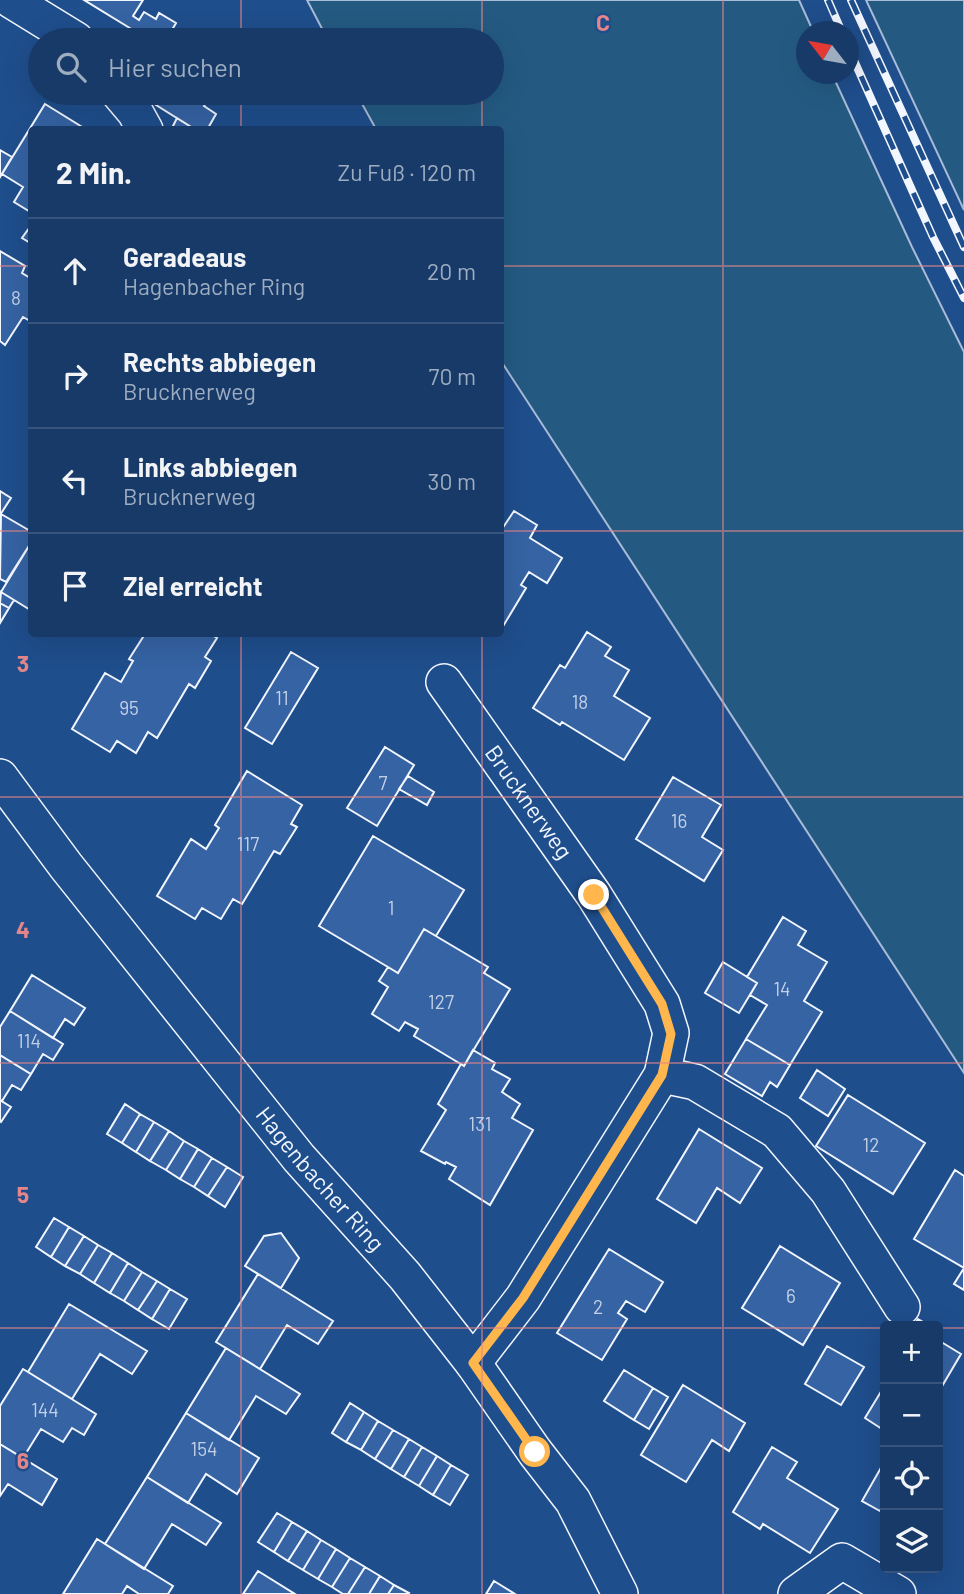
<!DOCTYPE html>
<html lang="de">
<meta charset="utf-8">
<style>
:root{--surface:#173a69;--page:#244571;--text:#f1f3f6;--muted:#9eadc0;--line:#36547d}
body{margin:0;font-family:Barlow,sans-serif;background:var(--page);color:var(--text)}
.controls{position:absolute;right:21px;bottom:21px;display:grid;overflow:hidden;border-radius:7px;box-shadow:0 7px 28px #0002}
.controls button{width:63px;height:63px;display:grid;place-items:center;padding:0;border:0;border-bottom:2px solid var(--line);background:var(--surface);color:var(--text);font:35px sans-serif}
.compass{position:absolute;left:796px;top:21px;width:63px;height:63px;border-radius:50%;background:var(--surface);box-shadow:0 7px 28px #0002;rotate:301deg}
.stop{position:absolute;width:21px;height:21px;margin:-16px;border:5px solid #ffb74d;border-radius:50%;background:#fff}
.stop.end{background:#ffb74d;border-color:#fff;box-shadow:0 2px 7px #0008}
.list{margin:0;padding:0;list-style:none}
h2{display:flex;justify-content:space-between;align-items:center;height:91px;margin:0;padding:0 28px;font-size:30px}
h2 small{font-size:23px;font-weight:400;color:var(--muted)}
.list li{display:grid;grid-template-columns:46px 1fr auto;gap:21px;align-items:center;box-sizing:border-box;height:105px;padding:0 28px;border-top:2px solid var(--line)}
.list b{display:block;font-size:26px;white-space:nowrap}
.list p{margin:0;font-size:23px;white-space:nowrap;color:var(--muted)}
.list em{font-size:23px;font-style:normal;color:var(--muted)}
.icon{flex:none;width:38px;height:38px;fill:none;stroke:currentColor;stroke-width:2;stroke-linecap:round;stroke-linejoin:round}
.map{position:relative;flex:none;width:964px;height:1594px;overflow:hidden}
.search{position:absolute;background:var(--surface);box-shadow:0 7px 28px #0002;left:28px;top:28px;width:476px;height:77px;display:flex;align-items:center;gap:18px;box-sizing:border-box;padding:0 24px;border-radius:38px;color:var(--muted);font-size:26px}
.panel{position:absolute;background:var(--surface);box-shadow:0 7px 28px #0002;left:28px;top:126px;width:476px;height:511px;border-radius:7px}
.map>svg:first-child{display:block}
.green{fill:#245a82;stroke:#a8bbd7;stroke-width:2}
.building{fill:#3563a3;stroke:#f2f6ff;stroke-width:2}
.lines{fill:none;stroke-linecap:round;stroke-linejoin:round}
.street-casing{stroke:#f2f6ff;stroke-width:38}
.street{stroke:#1f4e8c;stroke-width:35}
.rail-casing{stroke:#f2f6ff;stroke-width:8}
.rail{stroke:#1f4e8c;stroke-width:5;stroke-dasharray:16;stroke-linecap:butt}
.route{stroke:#ffb74d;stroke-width:9}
.grid{fill:none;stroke:#e38589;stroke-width:2;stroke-opacity:0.55}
.labels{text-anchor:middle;stroke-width:5;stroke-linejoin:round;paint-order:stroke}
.number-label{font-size:19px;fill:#c3d1e8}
.street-label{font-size:23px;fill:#f2f6ff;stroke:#1f4e8c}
.grid-label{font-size:23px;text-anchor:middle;font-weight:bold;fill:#e38589;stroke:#1f4e8c;stroke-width:5;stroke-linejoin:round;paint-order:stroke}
</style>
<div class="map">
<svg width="964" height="1594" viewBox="0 0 964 1594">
<rect width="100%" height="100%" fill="#1f4e8c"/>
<!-- green -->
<path class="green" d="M307,0H799L813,31L806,32V74H832L912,247L964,352V1073L501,361L500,130L376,129L356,93H492V40H328Z
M866,0H964V210Z"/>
<!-- building -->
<path class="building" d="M84,0H143L133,16L139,20L144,12L156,19L159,13L176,23L166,40H127L133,30Z
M190,30L208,40H184Z
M152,93H212L204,106L216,114L207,130H196L148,100Z
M45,104L87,130H32V213L14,202L23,187L2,174Z
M177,118L196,130H171Z
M0,150L12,157L0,177Z
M32,224V244L22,238Z
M0,251L25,266L22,273L32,279V322L23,317L5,345L0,341Z
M0,491L11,498L0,515Z
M514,511L537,525L530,538L562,558L547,583L529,572L521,585L526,588L502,628L500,532Z
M1,514L32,532V541L6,582L0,579Z
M32,541V611L1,592Z
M1,592L14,600L9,608L0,603Z
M0,603L9,608L0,623Z
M587,632L611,647L605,656L629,670L614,696L650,718L624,760L562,722L560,725L533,708L560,665L565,668Z
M145,634H210L217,638L205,657L211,661L195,688L189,684L157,738L148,732L136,753L117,741L110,752L72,729L105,673L121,682L133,661L129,659Z
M291,652L318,668L272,744L245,728Z
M385,747L414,765L377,826L347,808Z
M247,771L302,805L291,824L297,827L280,854L274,851L242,904L233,899L221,919L202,908L195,919L157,896L191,839L206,849L219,828L215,825Z
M408,776L434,792L427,805L399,789Z
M673,777L721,805L702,837L723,850L704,881L636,839Z
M373,836L464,890L436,936L424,929L398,973L319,926Z
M783,917L806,931L798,945L827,962L804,1001L822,1012L790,1065L746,1039L767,1005L750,995L757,983L747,977Z
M424,929L488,967L484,973L510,989L464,1066L414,1036L418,1029L405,1022L399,1031L372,1014L388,987L379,981L388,967L398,973Z
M723,962L757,983L739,1013L705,993Z
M32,975L85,1008L74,1025L65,1019L53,1038L10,1011Z
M10,1011L63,1044L53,1060L43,1054L31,1074L0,1055V1027Z
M746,1039L790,1065L777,1087L770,1082L762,1096L725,1074Z
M473,1050L495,1063L492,1069L510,1079L502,1092L520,1104L512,1118L533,1130L490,1205L449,1179L456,1167L446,1162L445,1164L421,1151L446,1110L438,1104L461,1064L464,1066Z
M0,1055L31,1074L21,1090L12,1085L2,1101L0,1100Z
M817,1070L845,1089L828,1116L800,1098Z
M848,1095L925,1143L893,1194L816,1146Z
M0,1100L11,1107L1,1122L0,1121Z
M125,1104L140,1114L122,1143L107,1134Z
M140,1114L154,1122L136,1152L122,1143Z
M154,1122L169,1131L150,1161L136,1152Z
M699,1129L762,1168L740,1203L717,1188L696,1223L657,1199Z
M169,1131L184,1141L166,1170L150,1161Z
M184,1141L198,1149L180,1179L166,1170Z
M198,1149L212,1158L194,1187L180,1179Z
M212,1158L227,1167L208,1196L194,1187Z
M227,1167L243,1177L225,1207L208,1196Z
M955,1170L964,1176V1290L954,1284L964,1268L914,1239Z
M54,1218L69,1227L51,1257L36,1247Z
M69,1227L84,1236L65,1266L51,1257Z
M281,1233L299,1258L281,1288L245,1266L264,1236Z
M84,1236L98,1245L80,1274L65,1266Z
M98,1245L112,1253L94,1283L80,1274Z
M780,1246L840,1283L803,1345L742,1308Z
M609,1249L663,1282L645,1312L626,1301L618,1313L627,1319L602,1360L557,1333Z
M112,1253L128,1263L110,1293L94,1283Z
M128,1263L142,1272L124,1301L110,1293Z
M142,1272L157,1281L138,1310L124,1301Z
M258,1274L333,1321L318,1344L287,1325L260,1369L216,1342Z
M157,1281L170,1289L152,1319L138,1310Z
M170,1289L187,1299L169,1329L152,1319Z
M69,1304L147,1351L132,1374L100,1354L72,1399L28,1372Z
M918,1319L930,1326H913Z
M938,1340L961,1354L938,1393Z
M827,1346L864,1367L841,1405L805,1384Z
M226,1348L300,1394L286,1414L256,1396L229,1440L186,1413Z
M23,1369L96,1414L84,1435L72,1428L63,1442L41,1429L23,1458L0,1444V1406Z
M624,1370L653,1388L634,1420L604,1401Z
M683,1385L745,1423L729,1451L712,1440L686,1482L641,1455Z
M885,1385V1431L865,1418Z
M653,1388L668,1397L649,1429L634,1420Z
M350,1403L364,1412L346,1442L332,1433Z
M364,1412L378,1421L361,1450L346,1442Z
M186,1413L259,1458L237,1494L206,1474L188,1503L147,1477Z
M378,1421L393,1430L375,1459L361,1450Z
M393,1430L409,1439L391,1469L375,1459Z
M409,1439L422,1447L404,1477L391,1469Z
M0,1444L57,1479L42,1505L8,1484L0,1496Z
M422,1447L437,1456L419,1486L404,1477Z
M772,1447L797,1462L787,1478L838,1509L810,1553L763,1524L760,1529L733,1512Z
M437,1456L451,1465L433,1495L419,1486Z
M451,1465L468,1475L450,1505L433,1495Z
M882,1466L885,1468V1502L880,1511L862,1501Z
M147,1477L221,1523L206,1545L172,1524L144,1569L105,1544Z
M277,1513L292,1522L274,1552L258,1542Z
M292,1522L307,1531L288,1561L274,1552Z
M307,1531L321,1540L303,1570L288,1561Z
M97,1539L173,1586L168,1594H139L127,1586L122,1594H63Z
M321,1540L336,1549L318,1579L303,1570Z
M336,1549L350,1558L332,1587L318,1579Z
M350,1558L365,1567L348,1594H343L332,1587Z
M365,1567L380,1576L369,1594H348Z
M258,1571L295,1594H243Z
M380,1576L394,1585L388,1594H369Z
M494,1581L515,1594H486Z
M394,1585L409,1593L408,1594H388Z"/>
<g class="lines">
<defs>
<g id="street">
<path d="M11,0L76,40"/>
<path d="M119,93L135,112L145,130"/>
<path id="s1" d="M444,682L594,895L662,1004L671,1033L662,1075L523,1298L473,1363"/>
<path id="s2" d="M0,777L66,866L299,1158L405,1276L473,1363L535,1452L573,1501L620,1594"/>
<path d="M662,1075L695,1082L777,1131L828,1191L902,1307"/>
<path d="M796,1594L842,1561L898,1594"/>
</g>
</defs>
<!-- street casing -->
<use href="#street" class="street-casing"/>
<!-- street -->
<use href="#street" class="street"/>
<defs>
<path id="rail" d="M828,0L842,32
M851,0L964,247
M848,47L933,237L964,298"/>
</defs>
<!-- rail casing -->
<use href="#rail" class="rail-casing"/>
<!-- rail -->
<use href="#rail" class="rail"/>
</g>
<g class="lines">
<!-- route -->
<path class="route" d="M535,1452L473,1363L523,1298L662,1075L671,1034L662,1004L594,895"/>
</g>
<!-- grid -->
<path class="grid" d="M241,0V40M482,0V40M723,0V1594M241,93V130M482,93V130M0,266H32M500,266H964M0,531H32M500,531H964M241,634V1594M482,634V1594M0,797H964M0,1063H964M0,1328H885M938,1328H964"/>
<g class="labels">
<!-- number labels -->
<g class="number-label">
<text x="16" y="305">8</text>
<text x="282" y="705">11</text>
<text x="580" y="709">18</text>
<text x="129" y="715">95</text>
<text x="383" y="790">7</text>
<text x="679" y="828">16</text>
<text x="248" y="851">117</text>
<text x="391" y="915">1</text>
<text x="782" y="996">14</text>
<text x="441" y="1009">127</text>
<text x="29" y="1048">114</text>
<text x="480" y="1131">131</text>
<text x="871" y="1152">12</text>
<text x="791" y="1303">6</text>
<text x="598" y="1314">2</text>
<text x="45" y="1417">144</text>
<text x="204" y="1456">154</text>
</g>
<!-- street labels -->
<g class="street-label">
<text dy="8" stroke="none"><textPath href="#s1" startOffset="147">Brucknerweg</textPath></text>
<text dy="8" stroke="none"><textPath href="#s2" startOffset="514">Hagenbacher Ring</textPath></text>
</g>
</g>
<g class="grid-label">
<text x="603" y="31">C</text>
<text x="23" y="672">3</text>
<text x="23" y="938">4</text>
<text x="23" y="1203">5</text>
<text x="23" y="1469">6</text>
</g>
</svg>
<div class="controls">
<button>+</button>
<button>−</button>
<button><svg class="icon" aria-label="locate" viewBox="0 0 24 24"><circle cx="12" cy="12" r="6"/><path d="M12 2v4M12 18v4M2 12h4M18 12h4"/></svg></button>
<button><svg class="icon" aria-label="layers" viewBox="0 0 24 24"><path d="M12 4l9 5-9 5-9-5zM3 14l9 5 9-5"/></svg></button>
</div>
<svg class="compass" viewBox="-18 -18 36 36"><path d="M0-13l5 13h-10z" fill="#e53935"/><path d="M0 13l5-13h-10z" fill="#9eadc0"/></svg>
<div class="stop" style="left:535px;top:1452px"></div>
<div class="stop end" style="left:594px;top:895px"></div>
<div class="search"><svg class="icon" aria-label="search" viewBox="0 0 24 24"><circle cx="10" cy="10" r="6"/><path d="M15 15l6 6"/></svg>Hier suchen</div>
<section class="panel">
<h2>2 Min.<small>Zu Fuß · 120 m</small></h2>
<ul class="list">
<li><svg class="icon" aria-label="ahead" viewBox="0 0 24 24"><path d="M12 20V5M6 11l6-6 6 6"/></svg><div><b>Geradeaus</b><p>Hagenbacher Ring</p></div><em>20 m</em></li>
<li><svg class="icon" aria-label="right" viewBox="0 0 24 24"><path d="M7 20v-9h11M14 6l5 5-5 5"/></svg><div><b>Rechts abbiegen</b><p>Brucknerweg</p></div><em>70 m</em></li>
<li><svg class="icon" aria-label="left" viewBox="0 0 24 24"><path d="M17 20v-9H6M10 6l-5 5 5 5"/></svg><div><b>Links abbiegen</b><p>Brucknerweg</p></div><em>30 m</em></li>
<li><svg class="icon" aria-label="arrive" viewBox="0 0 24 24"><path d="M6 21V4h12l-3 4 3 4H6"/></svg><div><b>Ziel erreicht</b></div></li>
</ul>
</section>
</div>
